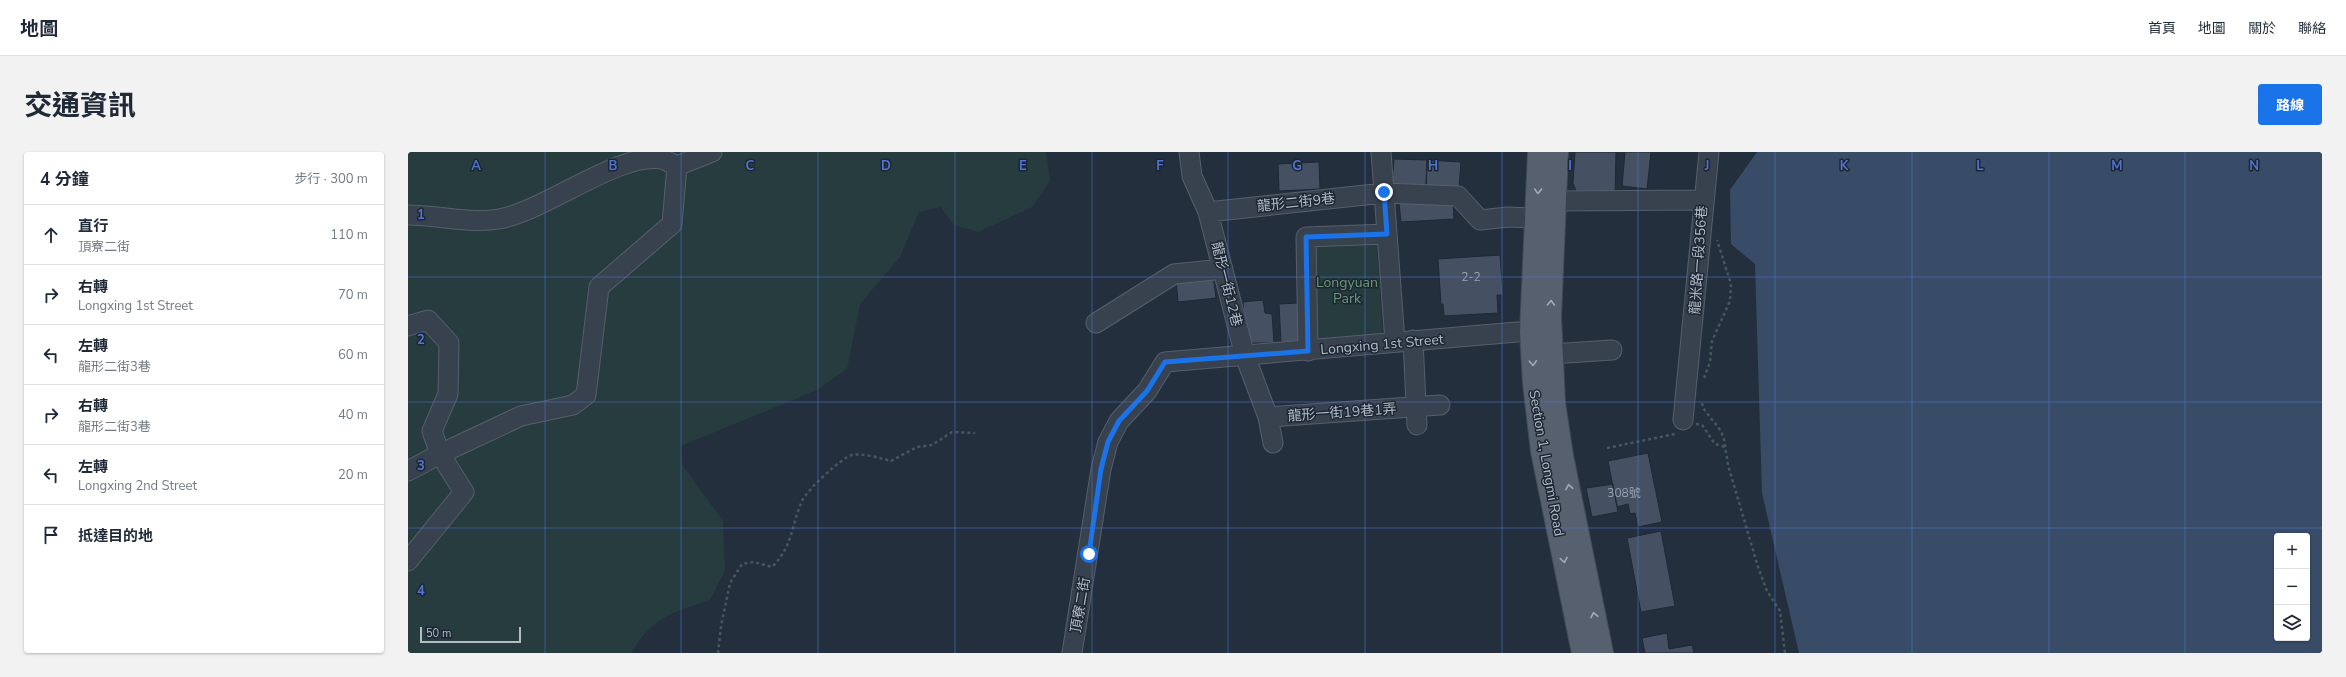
<!DOCTYPE html>
<html lang="zh-TW">
<meta charset="utf-8">
<style>
:root{--surface:#fff;--page:#f2f2f3;--text:#1f2937;--muted:#747a83;--line:#e0e1e3;--accent:#1a73e8}
body{margin:0;font-family:"Nunito Sans","Noto Sans TC",sans-serif;background:var(--page);color:var(--text)}
.controls{position:absolute;right:12px;bottom:12px;display:grid;overflow:hidden;border-radius:4px;box-shadow:0 1px 3px #0004}
.controls button{width:36px;height:36px;display:grid;place-items:center;padding:0;border:0;border-bottom:1px solid var(--line);background:var(--surface);color:var(--text);font:20px sans-serif}
.scale{position:absolute;left:12px;bottom:10px;width:101px;box-sizing:border-box;padding-left:4px;border:2px solid #b4bcc9;border-top:0;font-size:11px;line-height:14px;white-space:nowrap;color:#b4bcc9;-webkit-text-stroke:3px #1d2633;paint-order:stroke}
.stop{position:absolute;width:12px;height:12px;margin:-9px;border:3px solid #1a73e8;border-radius:50%;background:#fff}
.stop.end{background:#1a73e8;border-color:#fff;box-shadow:0 1px 4px #0008}
.list{margin:0;padding:0;list-style:none}
h2{display:flex;justify-content:space-between;align-items:center;height:52px;margin:0;padding:0 16px;font-size:17px}
h2 small{font-size:13px;font-weight:400;color:var(--muted)}
.list li{display:grid;grid-template-columns:26px 1fr auto;gap:12px;align-items:center;box-sizing:border-box;height:60px;padding:0 16px;border-top:1px solid var(--line)}
.list b{display:block;font-size:15px;white-space:nowrap}
.list p{margin:0;font-size:13px;white-space:nowrap;color:var(--muted)}
.list em{font-size:13px;font-style:normal;color:var(--muted)}
.icon{flex:none;width:22px;height:22px;fill:none;stroke:currentColor;stroke-width:2;stroke-linecap:round;stroke-linejoin:round}
.map{position:relative;flex:none;width:1914px;height:501px;overflow:hidden;border-radius:4px}
header{display:flex;align-items:center;gap:24px;box-sizing:border-box;height:56px;padding:0 20px;background:var(--surface);border-bottom:1px solid var(--line)}
header strong{font-size:19px}
nav{display:flex;gap:22px;margin-inline-start:auto;font-size:14px}
.intro{display:flex;align-items:center;justify-content:space-between;box-sizing:border-box;height:96px;padding:0 24px}
h1{margin:0;font-size:28px}
.button{padding:10px 18px;border-radius:4px;background:var(--accent);color:#fff;font-size:14px;font-weight:700}
main{display:flex;gap:24px;padding:0 24px}
aside{flex:1;background:var(--surface);border-radius:4px;box-shadow:0 1px 3px #0004}
.map>svg:first-child{display:block}
.green{fill:#263c3f}
.water{fill:#394c67;fill-rule:evenodd}
.building{fill:#455162;stroke:#1f2835}
.lines{fill:none;stroke-linecap:round;stroke-linejoin:round}
.minor-casing{stroke:#565f6c;stroke-width:21}
.major-casing{stroke:#414a57;stroke-width:24}
.path{stroke:#44595c;stroke-width:2.5;stroke-dasharray:3 3;stroke-linecap:butt}
.minor{stroke:#38414e;stroke-width:19}
.major{stroke:#56606e;stroke-width:22}
.oneway{stroke:#a1aab7}
.route{stroke:#1a73e8;stroke-width:5}
.grid{fill:none;stroke:#5274d3;stroke-width:1;stroke-opacity:0.55}
.labels{text-anchor:middle;stroke-width:3;stroke-linejoin:round;paint-order:stroke}
.number-label{font-size:12px;fill:#98a1af}
.street-label{font-size:14px;fill:#b4bcc9;stroke:#1d2633}
.park-label{font-size:14px;fill:#6b9a76;stroke:#1d2633}
.grid-label{font-size:13px;text-anchor:middle;font-weight:bold;fill:#5274d3;stroke:#1d2633;stroke-width:3;stroke-linejoin:round;paint-order:stroke}
</style>
<header>
<strong>地圖</strong>
<nav><a>首頁</a><a>地圖</a><a>關於</a><a>聯絡</a></nav>
</header>
<div class="intro"><h1>交通資訊</h1><a class="button">路線</a></div>
<main>
<aside>
<h2>4 分鐘<small>步行 · 300 m</small></h2>
<ul class="list">
<li><svg class="icon" aria-label="ahead" viewBox="0 0 24 24"><path d="M12 20V5M6 11l6-6 6 6"/></svg><div><b>直行</b><p>頂寮二街</p></div><em>110 m</em></li>
<li><svg class="icon" aria-label="right" viewBox="0 0 24 24"><path d="M7 20v-9h11M14 6l5 5-5 5"/></svg><div><b>右轉</b><p>Longxing 1st Street</p></div><em>70 m</em></li>
<li><svg class="icon" aria-label="left" viewBox="0 0 24 24"><path d="M17 20v-9H6M10 6l-5 5 5 5"/></svg><div><b>左轉</b><p>龍形二街3巷</p></div><em>60 m</em></li>
<li><svg class="icon" aria-label="right" viewBox="0 0 24 24"><path d="M7 20v-9h11M14 6l5 5-5 5"/></svg><div><b>右轉</b><p>龍形二街3巷</p></div><em>40 m</em></li>
<li><svg class="icon" aria-label="left" viewBox="0 0 24 24"><path d="M17 20v-9H6M10 6l-5 5 5 5"/></svg><div><b>左轉</b><p>Longxing 2nd Street</p></div><em>20 m</em></li>
<li><svg class="icon" aria-label="arrive" viewBox="0 0 24 24"><path d="M6 21V4h12l-3 4 3 4H6"/></svg><div><b>抵達目的地</b></div></li>
</ul>
</aside>
<div class="map">
<svg width="1914" height="501" viewBox="0 0 1914 501">
<rect width="100%" height="100%" fill="#242f3e"/>
<!-- green -->
<path class="green" d="M0,0H638L642,29L624,55L570,80L546,73L533,55L511,60L492,105L452,152L439,217L409,238L273,294L275,314L315,369L317,418L302,448C265,460 244,465 223,501H0Z
M968,85L975,185L909,188L905,91Z"/>
<!-- water -->
<path class="water" d="M1349,0H1914V501H1391L1354,341L1347,112L1323,92L1322,38ZM1869,384H1899V486H1869Z"/>
<!-- building -->
<path class="building" d="M1167,0H1208L1207,45L1170,42L1168,39L1165,31Z
M1217,0H1243L1239,37L1214,34Z
M986,7L1019,8L1018,34L984,32Z
M1019,8L1053,10L1051,36L1018,34Z
M911,10L912,37L871,39L870,12Z
M1045,48L1046,67L993,70L991,51Z
M1092,103L1095,143H1089L1090,161L1036,164L1035,152H1033L1030,107Z
M805,123L808,146L770,150L768,127Z
M855,148L857,161L864,162L866,191H844L837,184L835,150Z
M891,151L893,189L873,190L871,152Z
M1240,301L1254,370L1230,375L1227,361L1222,362L1220,352L1209,355L1200,309Z
M1205,332L1210,360L1184,365L1178,336Z
M1253,379L1267,454L1233,460L1219,386Z
M1259,481L1261,497L1284,493L1286,501H1237L1234,486Z"/>
<g class="lines">
<defs>
<path id="minor" d="M781,0L784,24L800,60L837,204L860,265L865,291
M973,0L987,190
M269,14L304,0
M1147,49L1296,48
M800,60L976,41L1050,44L1072,68L1100,65L1128,66
M0,63C30,63 61,72 91,67C137,59 211,0 253,7C258,8 264,12 269,14
M688,171L766,122L815,117
M0,174L20,168L41,191L40,242L24,279L32,302L0,319
M1005,188L1009,273
M900,199L898,85L979,82
M1143,202L1204,198
M860,265L1032,253
M1275,268L1301,0
M0,409L56,340L32,302L113,264L165,253L178,243L191,135L264,72L269,14
M664,501L693,317L700,290L711,269L739,239L757,210L1109,180H1137"/>
<path id="major" d="M1131,0L1123,180L1126,231L1134,299L1175,501
M1149,0L1142,165L1146,251L1154,304L1194,501"/>
</defs>
<!-- minor casing -->
<use href="#minor" class="minor-casing"/>
<!-- major casing -->
<use href="#major" class="major-casing"/>
<!-- path -->
<path class="path" d="M1296,226L1302,210L1304,189L1322,149L1323,132L1309,88
M1294,251L1295,256L1313,279L1316,287L1320,313L1350,415L1359,439L1372,459L1377,501
M1288,272L1294,273L1307,292L1317,295
M1199,296L1267,282
M310,501L313,474L322,431L334,412L346,410L364,415C385,394 383,374 394,349C398,339 434,305 444,303C456,301 471,306 483,309L509,295L524,293L544,280L567,281"/>
<!-- minor -->
<use href="#minor" class="minor"/>
<!-- major -->
<use href="#major" class="major"/>
</g>
<!-- one-way arrows -->
<defs><path id="oneway-chevron" d="M-2-3.5L2.5 0L-2 3.5" fill="none" stroke-width="1.6" stroke-linecap="round" stroke-linejoin="round"/></defs>
<g class="oneway">
<use href="#oneway-chevron" transform="translate(1130 39) rotate(92)"/>
<use href="#oneway-chevron" transform="translate(1143 151) rotate(-88)"/>
<use href="#oneway-chevron" transform="translate(1125 211) rotate(87)"/>
<use href="#oneway-chevron" transform="translate(1161 335) rotate(-101)"/>
<use href="#oneway-chevron" transform="translate(1156 408) rotate(79)"/>
<use href="#oneway-chevron" transform="translate(1186 463) rotate(-101)"/>
</g>
<g class="lines">
<!-- route -->
<path class="route" d="M681,402L693,317L700,290L711,269L739,239L757,210L900,199L898,85L979,82L976,40"/>
</g>
<!-- grid -->
<path class="grid" d="M137,0V501M273,0V501M410,0V501M547,0V501M684,0V501M820,0V501M957,0V501M1094,0V501M1230,0V501M1367,0V501M1504,0V501M1641,0V501M1777,0V501M0,125H1914M0,250H1914M0,376H1914"/>
<g class="labels">
<!-- number labels -->
<g class="number-label">
<text x="1063" y="129">2-2</text>
<text x="1216" y="345">308號</text>
</g>
<!-- street labels -->
<g class="street-label">
<text transform="translate(888 50) rotate(-6)" y="5">龍形二街9巷</text>
<text transform="translate(1290 108) rotate(-86)" y="5">龍米路一段356巷</text>
<text transform="translate(819 132) rotate(76)" y="5">龍形一街12巷</text>
<text transform="translate(974 192) rotate(-5)" y="5">Longxing 1st Street</text>
<text transform="translate(934 260) rotate(-4)" y="5">龍形一街19巷1弄</text>
<text transform="translate(1139 311) rotate(80)" y="5">Section 1, Longmi Road</text>
<text transform="translate(672 453) rotate(-80)" y="5">頂寮二街</text>
</g>
<!-- park labels -->
<g class="park-label">
<text x="939" y="135">Longyuan<tspan x="939" dy="16">Park</tspan></text>
</g>
</g>
<g class="grid-label">
<text x="68" y="18">A</text>
<text x="205" y="18">B</text>
<text x="342" y="18">C</text>
<text x="478" y="18">D</text>
<text x="615" y="18">E</text>
<text x="752" y="18">F</text>
<text x="889" y="18">G</text>
<text x="1025" y="18">H</text>
<text x="1162" y="18">I</text>
<text x="1299" y="18">J</text>
<text x="1436" y="18">K</text>
<text x="1572" y="18">L</text>
<text x="1709" y="18">M</text>
<text x="1846" y="18">N</text>
<text x="13" y="67">1</text>
<text x="13" y="192">2</text>
<text x="13" y="318">3</text>
<text x="13" y="443">4</text>
</g>
</svg>
<div class="controls">
<button>+</button>
<button>−</button>
<button><svg class="icon" aria-label="layers" viewBox="0 0 24 24"><path d="M12 4l9 5-9 5-9-5zM3 14l9 5 9-5"/></svg></button>
</div>
<div class="scale">50 m</div>
<div class="stop" style="left:681px;top:402px"></div>
<div class="stop end" style="left:976px;top:40px"></div>
</div>
</main>
